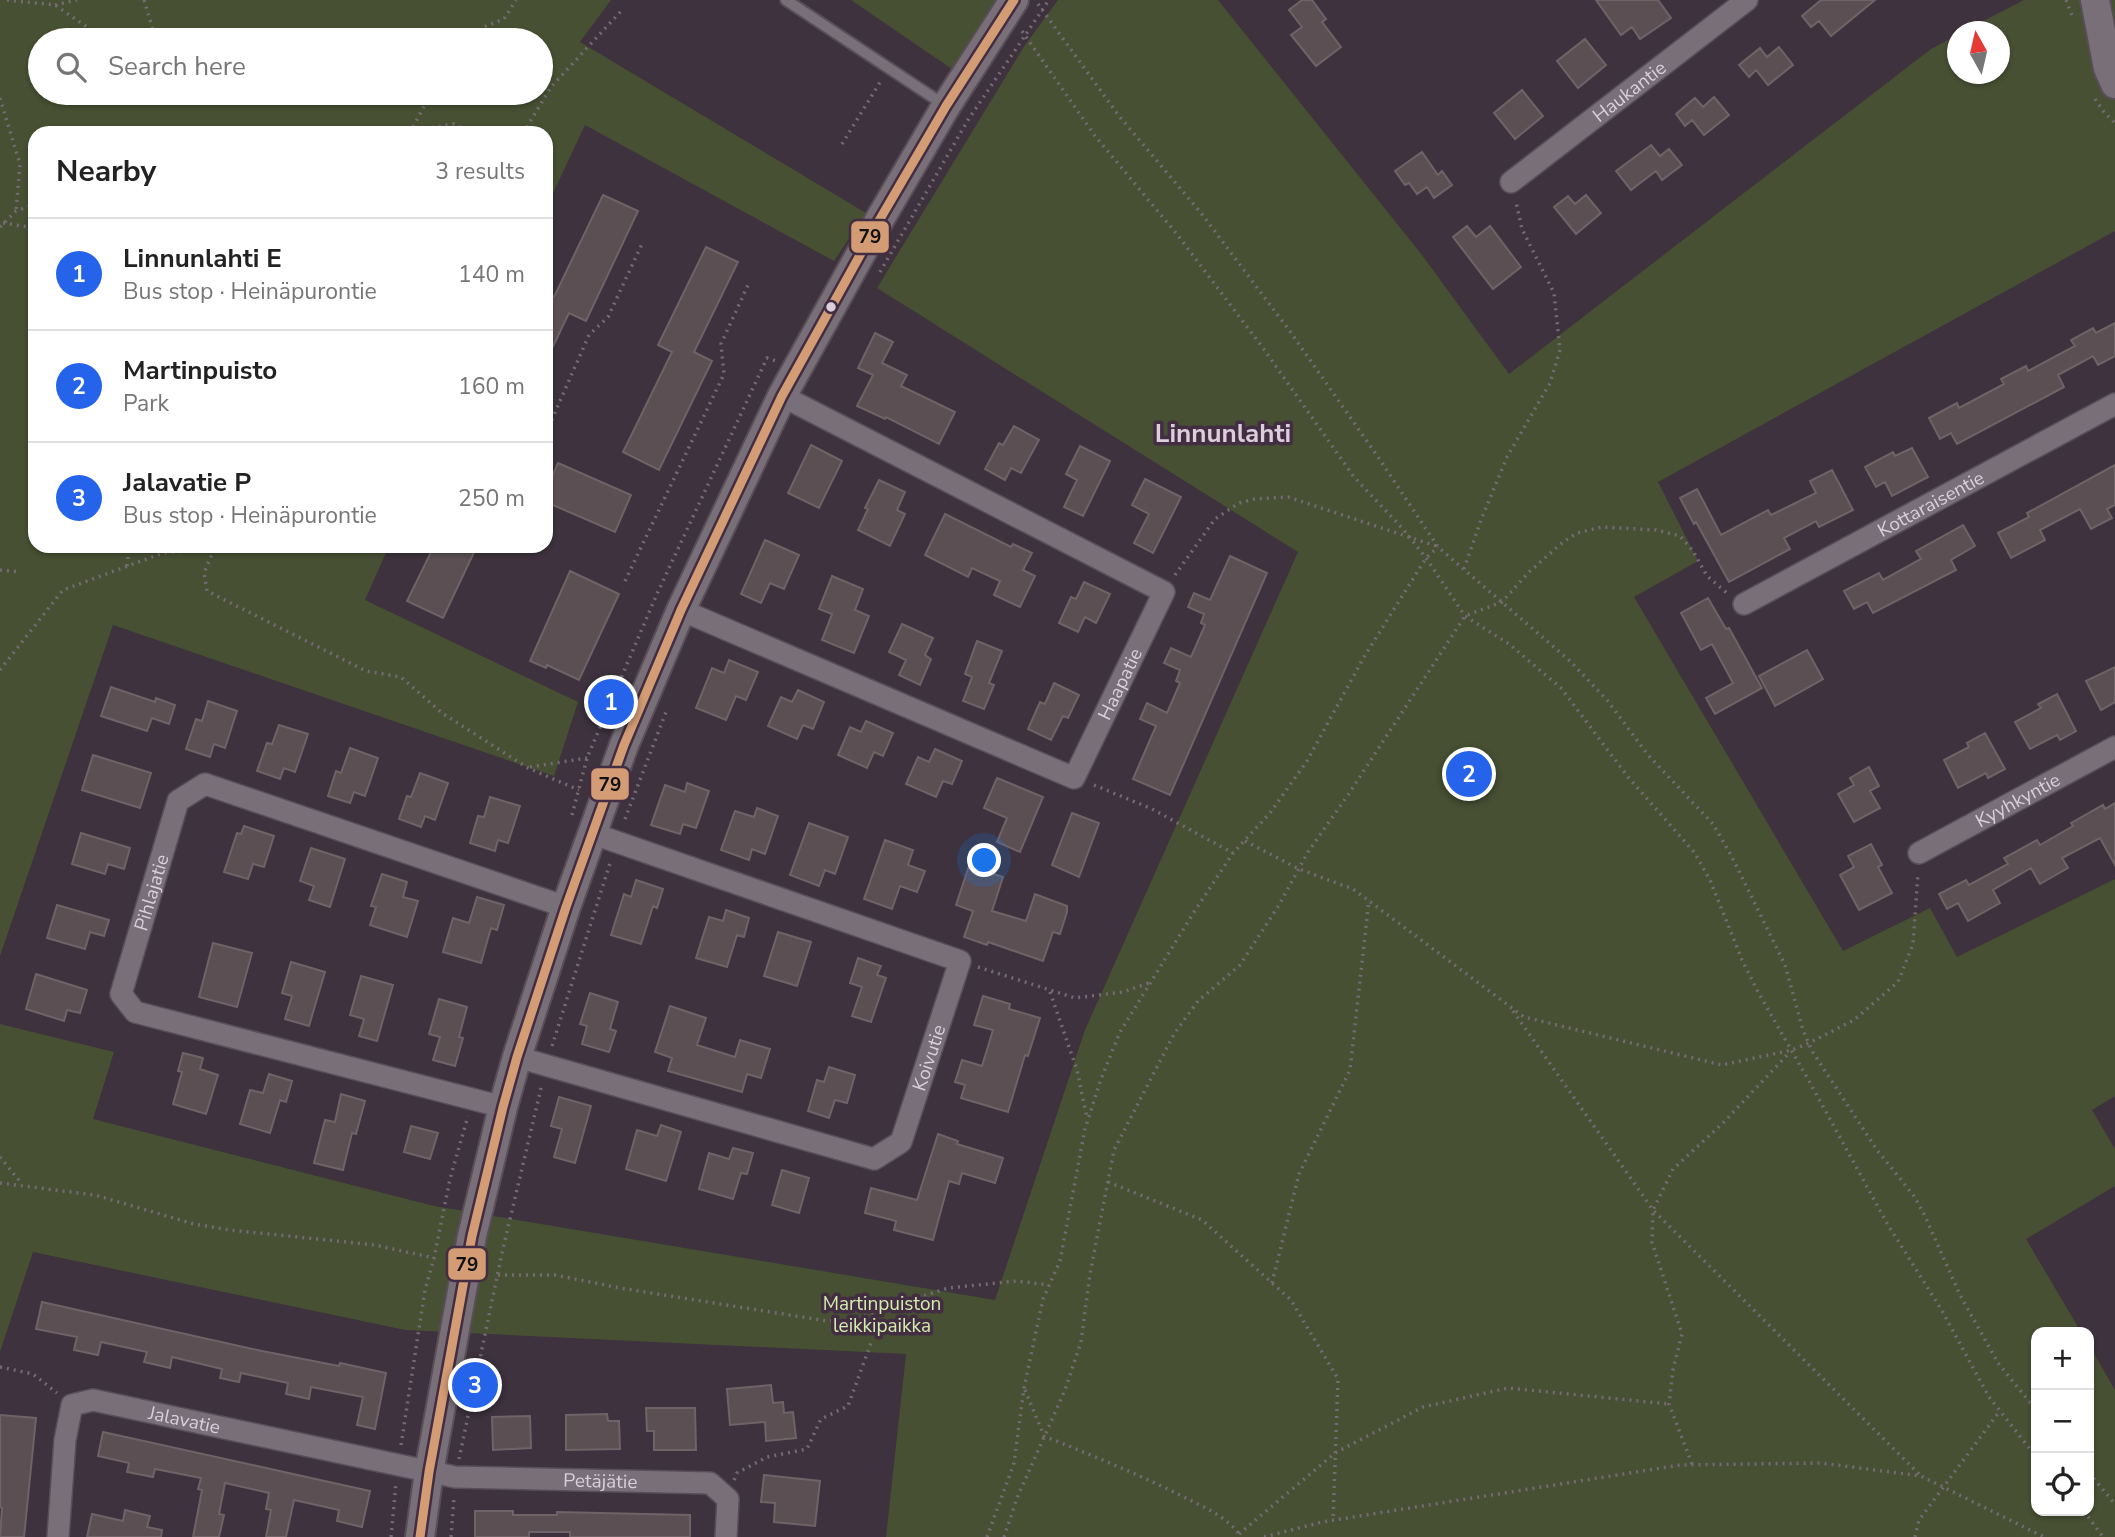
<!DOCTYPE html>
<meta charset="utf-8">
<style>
:root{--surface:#fff;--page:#f6f6f6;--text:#222;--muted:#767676;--line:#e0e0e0;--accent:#2563eb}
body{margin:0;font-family:"Nunito Sans",sans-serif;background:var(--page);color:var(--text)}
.controls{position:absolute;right:21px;bottom:21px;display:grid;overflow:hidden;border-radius:14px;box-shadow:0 2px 5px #0004}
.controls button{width:63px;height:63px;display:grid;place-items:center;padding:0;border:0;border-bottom:2px solid var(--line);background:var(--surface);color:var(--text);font:35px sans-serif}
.compass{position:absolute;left:1947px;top:21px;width:63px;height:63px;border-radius:50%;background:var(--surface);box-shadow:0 2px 5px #0004;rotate:352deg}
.you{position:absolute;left:985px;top:861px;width:24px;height:24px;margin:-18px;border:5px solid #fff;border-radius:50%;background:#1a73e8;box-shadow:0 0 0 10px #1a73e833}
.badge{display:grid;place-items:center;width:46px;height:46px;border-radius:50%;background:var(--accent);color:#fff;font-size:23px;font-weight:700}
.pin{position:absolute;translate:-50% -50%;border:4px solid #fff;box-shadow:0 2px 7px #0006}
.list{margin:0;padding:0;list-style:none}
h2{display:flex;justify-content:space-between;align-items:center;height:91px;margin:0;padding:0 28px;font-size:30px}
h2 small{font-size:23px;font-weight:400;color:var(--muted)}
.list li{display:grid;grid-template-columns:46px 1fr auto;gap:21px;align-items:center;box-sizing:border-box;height:112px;padding:0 28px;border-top:2px solid var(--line)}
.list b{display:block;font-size:26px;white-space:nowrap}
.list p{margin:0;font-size:23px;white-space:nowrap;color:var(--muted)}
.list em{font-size:23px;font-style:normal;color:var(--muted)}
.icon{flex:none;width:38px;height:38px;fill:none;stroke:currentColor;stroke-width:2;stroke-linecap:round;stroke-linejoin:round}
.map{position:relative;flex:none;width:2115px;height:1537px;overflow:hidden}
.search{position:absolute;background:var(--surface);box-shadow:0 2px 5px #0004;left:28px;top:28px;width:525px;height:77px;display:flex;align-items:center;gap:18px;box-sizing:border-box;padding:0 24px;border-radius:38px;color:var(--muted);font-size:26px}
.panel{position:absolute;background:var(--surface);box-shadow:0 2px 5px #0004;left:28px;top:126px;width:525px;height:427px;border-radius:21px}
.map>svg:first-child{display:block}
.green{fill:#475033;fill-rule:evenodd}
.building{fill:#5b4f53;stroke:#6f6367;stroke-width:2}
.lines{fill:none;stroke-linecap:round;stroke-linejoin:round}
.lane-casing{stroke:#584e58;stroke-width:14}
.street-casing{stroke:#584e58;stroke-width:24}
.secondary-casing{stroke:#584e58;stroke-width:32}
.path{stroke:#746b73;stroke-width:3.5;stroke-dasharray:2 5;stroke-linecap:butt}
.lane{stroke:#786f78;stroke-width:10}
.street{stroke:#786f78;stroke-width:21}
.secondary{stroke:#786f78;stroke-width:28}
.bus-1-casing{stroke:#422d42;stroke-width:14}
.bus-1{stroke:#d39c74;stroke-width:9}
.bus-dot{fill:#dccedb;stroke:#422d42;stroke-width:2.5}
.labels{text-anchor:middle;stroke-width:7;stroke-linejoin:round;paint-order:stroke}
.street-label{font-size:19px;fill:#dccedb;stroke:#422d42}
.park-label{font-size:19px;fill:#d4edac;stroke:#422d42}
.district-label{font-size:26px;font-weight:bold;fill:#dccedb;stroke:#422d42}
.line-badge{stroke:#422d42;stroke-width:2.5}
.pale-badge-label{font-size:19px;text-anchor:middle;font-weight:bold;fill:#111}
</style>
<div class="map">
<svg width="2115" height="1537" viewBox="0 0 2115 1537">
<rect width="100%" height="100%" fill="#3d323d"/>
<!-- green -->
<path class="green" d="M0,0H611L580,42L866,213L834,261L585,125L546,208V133H35V546H389L365,600L578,702L554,776L113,625L0,956ZM40,40H541V93H40Z
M851,0H997L952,69Z
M1058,0H1218L1422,255L1509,374L1931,49L1957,35L1958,74H2000V32L1964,31L2024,0H2115V231L1658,482L1698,561L1634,597L1843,951L1930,908L1957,957L2115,879V1096L2092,1110L2115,1149V1186L2026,1239L2081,1332H2036V1511H2089V1345L2115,1390V1537H886L906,1354L405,1330L33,1252L0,1352V1024L114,1052L93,1119L434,1206L995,1300L1085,1030L1298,552L877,288L1025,45Z"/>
<!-- building -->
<path class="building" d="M1302,0H1312L1326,19L1322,22L1341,47L1316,66L1291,35L1302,27L1289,10Z
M1596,0H1658L1671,18L1640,39L1632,27L1621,35Z
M1821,0H1875L1831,36L1819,21L1811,27L1802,16Z
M1585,39L1606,65L1578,88L1557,61Z
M1779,47L1793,65L1768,85L1756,70L1749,77L1739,65L1760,48L1767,57Z
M1522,90L1543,116L1515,139L1494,113Z
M1714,97L1729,115L1704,135L1692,120L1685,126L1676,114L1695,98L1703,107Z
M1651,145L1660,156L1669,149L1682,165L1662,180L1656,171L1631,190L1616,171Z
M1422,152L1438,175L1442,171L1452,185L1434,198L1427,187L1417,194L1409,183L1405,185L1395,171Z
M603,195L638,211L586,321L569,313L546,361V294L554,297Z
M1586,195L1601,213L1576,234L1554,207L1568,196L1575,204Z
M1467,226L1476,237L1490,226L1521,267L1493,289L1453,237Z
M706,247L738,262L694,352L712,361L659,470L623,452L672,352L658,345Z
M2115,323V356L2098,365L2093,356L2058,375L2064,387L1957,444L1951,433L1940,439L1929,418L1957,403L1959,408L2004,384L2001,379L2026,366L2028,371L2075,346L2071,340L2093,328L2096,333Z
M875,333L893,342L882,363L907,375L901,386L955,412L939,444L886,417L885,419L857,406L873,375L858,368Z
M1014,426L1039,440L1021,473L1011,468L1005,480L985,469L999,443L1003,445Z
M811,445L842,461L819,508L788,493Z
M1080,446L1110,461L1083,516L1064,507L1077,480L1066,474Z
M1912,448L1928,477L1892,496L1885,482L1876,487L1865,467L1893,452L1895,456Z
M558,463L631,495L615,532L546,502V491Z
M2115,465V505L2107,509L2112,518L2091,529L2080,509L2040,530L2045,540L2011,558L1998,533L2029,517L2027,513Z
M1832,470L1853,510L1819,527L1816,521L1784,538L1790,549L1729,582L1696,522L1694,524L1680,498L1697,489L1721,535L1768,510L1771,515L1816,493L1810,481Z
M1145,479L1181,497L1153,553L1134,543L1149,514L1132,505Z
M879,480L905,492L897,510L905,514L890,546L858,530L868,509L865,508Z
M945,514L1011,547L1013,544L1032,553L1023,570L1035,576L1020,607L994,595L1000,581L972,568L968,577L925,555Z
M1963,525L1975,546L1951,560L1956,570L1873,613L1867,602L1854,609L1844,591L1879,573L1883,580L1921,559L1916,551Z
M765,540L799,555L784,589L770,583L761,603L741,594Z
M434,546H477L443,618L407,601Z
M1230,556L1267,573L1170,795L1133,779L1156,726L1140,719L1147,703L1167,713L1180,683L1176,681L1180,670L1164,663L1171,648L1191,657L1205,625L1201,623L1204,614L1188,607L1194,593L1210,600Z
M570,571L619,594L579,680L547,665L546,668L530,661Z
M832,576L863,589L855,610L869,616L854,653L822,640L832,614L819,609Z
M1084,582L1110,594L1096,623L1085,617L1078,632L1059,623L1071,597L1076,599Z
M1708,598L1726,629L1729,628L1762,688L1715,714L1706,698L1733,683L1712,644L1701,650L1681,613Z
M902,624L933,638L925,655L931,659L920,685L899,675L906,660L889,652Z
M977,641L1002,651L989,683L994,685L984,709L963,701L972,677L965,674Z
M1807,650L1823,679L1775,706L1759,676Z
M729,660L758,672L746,700L736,696L726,720L696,708L712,668L724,673Z
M2115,667V702L2101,710L2086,681Z
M1054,683L1079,695L1068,718L1063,716L1051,740L1028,729L1040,702L1045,704Z
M111,687L155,702L156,698L175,705L169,724L152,718L147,731L101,716Z
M798,690L824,702L813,729L803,725L797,739L768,726L781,697L792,702Z
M2057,694L2076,731L2060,740L2057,735L2030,749L2015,722L2041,708L2038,704Z
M208,701L237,711L225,748L214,744L210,757L186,749L196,719L202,721Z
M866,721L893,733L883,756L874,752L867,768L838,755L850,727L861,732Z
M279,725L308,734L295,772L284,768L280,779L257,771L267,743L272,744Z
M1985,733L2005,769L1988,778L1986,773L1958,788L1944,760L1969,747L1967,743Z
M350,748L378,758L365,796L354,792L350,803L328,796L336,771L341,773Z
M935,749L962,761L952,784L943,781L936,797L906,784L918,757L929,762Z
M93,755L151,773L140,808L82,790Z
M1869,767L1879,786L1870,791L1880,808L1854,822L1838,794L1854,785L1850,778Z
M420,773L448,783L435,820L425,816L421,827L399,819L407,796L411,797Z
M997,778L1043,797L1020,852L997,842L1007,818L984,808Z
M687,783L709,791L696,828L683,824L680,834L651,825L665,785L685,792Z
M490,797L520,806L508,843L498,840L495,851L470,843L478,816L484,817Z
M2115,803V865L2100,838L2062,858L2068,868L2040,884L2031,868L1993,890L2000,903L1968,921L1958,903L1947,909L1939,894L1966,880L1969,885L2008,864L2004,858L2037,840L2040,845L2073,826L2071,823L2103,805L2105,809Z
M757,808L778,816L765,854L752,849L749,860L721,850L735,811L754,817Z
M1072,813L1099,823L1079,877L1052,865Z
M809,823L848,837L835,874L825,870L819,886L790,875Z
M244,826L274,836L264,867L253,864L248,879L224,872L237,833L241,834Z
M81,833L130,848L124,869L108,864L105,874L72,864Z
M885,840L913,850L908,865L925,871L917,892L900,886L892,909L864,899Z
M1871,844L1882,865L1878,867L1892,893L1859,910L1840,875L1854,867L1848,856Z
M311,848L345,859L330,907L309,900L314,886L300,881Z
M969,866L1003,877L992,911L1026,921L1035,894L1067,906V912L1060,934L1053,932L1043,961L988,942L987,945L964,937L973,911L956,905Z
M382,874L407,882L403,897L418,901L407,937L370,925L376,907L371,906Z
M636,880L663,889L657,908L653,906L641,944L611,935L624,894L631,897Z
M477,897L504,905L497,930L491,928L481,963L443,952L453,918L469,923Z
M57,905L109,920L104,936L90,932L85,949L47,938Z
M726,910L749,918L744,937L737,935L727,967L696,958L709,917L723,921Z
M778,932L811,942L797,986L764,976Z
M213,943L252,953L237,1007L199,997Z
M858,958L881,966L877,975L886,978L871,1022L852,1016L862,987L850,983Z
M291,962L325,972L309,1026L285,1019L292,996L282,993Z
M36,974L87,990L80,1013L67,1010L64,1021L26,1009Z
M361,976L393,985L377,1041L359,1036L364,1019L350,1015Z
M590,993L618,1002L610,1029L616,1031L609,1052L582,1044L587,1026L580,1024Z
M983,996L1010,1004L1009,1009L1040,1018L1028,1056L1025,1055L1008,1112L961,1098L965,1085L955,1082L962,1060L982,1066L993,1030L974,1025Z
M439,999L467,1007L459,1037L463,1038L455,1066L433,1060L440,1037L429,1034Z
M670,1006L706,1018L697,1045L735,1057L740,1040L770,1049L761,1078L747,1074L742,1092L668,1071L672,1058L655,1052Z
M183,1053L203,1058L200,1069L218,1075L206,1114L173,1104L182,1072L178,1071Z
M829,1067L855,1075L847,1103L835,1100L829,1118L808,1111L817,1080L824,1082Z
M269,1074L292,1081L286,1102L280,1100L270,1133L240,1124L250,1090L263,1093Z
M341,1094L365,1101L356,1134L352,1133L343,1170L314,1163L325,1120L335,1122Z
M559,1097L591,1106L575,1163L554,1157L562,1129L551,1126Z
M661,1125L681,1132L666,1181L626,1169L637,1130L657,1136Z
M411,1126L438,1133L430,1159L404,1152Z
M938,1134L958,1141L957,1144L1003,1158L995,1183L962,1173L959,1184L949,1181L933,1240L894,1230L896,1221L865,1213L871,1188L917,1200Z
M733,1148L753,1153L747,1174L741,1173L733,1199L699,1189L709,1153L729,1159Z
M782,1170L809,1178L799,1213L772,1205Z
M42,1302L262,1351L339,1366L340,1363L386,1373L375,1429L357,1425L363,1397L311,1387L309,1399L286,1394L288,1383L241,1373L239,1382L220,1378L222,1369L172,1357L170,1368L144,1362L147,1352L101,1342L98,1355L74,1350L77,1337L36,1329Z
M771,1385L773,1403L783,1402L784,1413L793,1412L796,1438L766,1441L765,1422L730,1425L727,1389Z
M646,1408H695L696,1450H654V1431H647Z
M607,1414L608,1421H619L620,1449L566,1450V1415Z
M0,1415L36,1418L24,1537H0L2,1508L0,1507Z
M530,1416L531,1448L493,1450L492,1417Z
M103,1432L370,1491L362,1527L337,1521L339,1510L294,1500L286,1537H266L271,1510L266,1509L269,1493L225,1483L219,1514L224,1515L219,1537H193L202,1490L198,1489L201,1478L155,1469L153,1477L127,1472L129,1463L98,1456Z
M764,1475L820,1481L815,1526L774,1522L775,1503L761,1502Z
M125,1510L150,1516L147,1527L162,1530L161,1537H87L92,1514L123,1521Z
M475,1511H513V1515H557V1512L690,1515V1537H570V1532H529V1537H475Z"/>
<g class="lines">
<defs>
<path id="lane" d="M786,0L946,106"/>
<g id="street">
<path id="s1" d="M1511,182L1747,0"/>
<path id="s2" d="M1744,604L2115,404"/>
<path id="s3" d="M681,610L1074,778L1164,592L782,396"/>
<path id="s4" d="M1919,853L2115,747"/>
<path id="s5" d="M517,1057L874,1159L901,1142L960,961L591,833"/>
<path id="s6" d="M503,1107L135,1012L121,994L178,801L205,784L566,907"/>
<path id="s7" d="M58,1537L65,1440L72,1405L93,1400L455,1477L710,1483L728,1499L726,1537"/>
</g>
<path id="secondary" d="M2095,0L2108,68L2115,84
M420,1537L429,1472L472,1236L503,1107L517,1057L566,907L624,745L681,610L782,396L880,219L946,106L1014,0"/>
</defs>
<!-- lane casing -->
<use href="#lane" class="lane-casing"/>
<!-- street casing -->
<use href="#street" class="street-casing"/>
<!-- secondary casing -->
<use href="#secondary" class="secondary-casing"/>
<!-- path -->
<path class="path" d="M7,0L55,5L106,40
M144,0L156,40
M2066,0L2073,18
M1038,4L1119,116L1201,213L1289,330L1378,457L1438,547L1570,661L1607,700L1648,755L1713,824L1731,855L1785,965L1803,1030L1812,1051L1877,1150L1914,1196L1924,1214L1960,1295L1998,1363L2036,1410
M55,5L77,0
M1022,31L1095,136L1176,233L1263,348L1354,477L1403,529L1426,558L1465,616L1509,644L1561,688L1628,777L1694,852L1710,880L1742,960L1758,992L1809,1081L1888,1225L1941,1309L1989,1397L2030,1449L2036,1454
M469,40L481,28L504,19L516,0
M0,98L20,164L16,211
M2095,99L2104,112L2115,123
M411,131L454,124L471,133
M410,133L431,93
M523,133L551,87L623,9
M842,144L882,79
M3,223L35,228
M0,227L16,211L35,204
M880,272L968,120L1049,0
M546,433L589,335L608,317L642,244
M214,549L204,573L207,591L366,671L401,677L442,713L528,768L579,790
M127,566L129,546
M1464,569L1481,520L1507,457L1550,383L1560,350L1554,293L1522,229L1516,202
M0,570L21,572
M1175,575L1215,519L1239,503L1255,499L1288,497L1436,546
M625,581L724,374L721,344L748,285
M0,670L63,590L163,553L214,549V546
M530,767L587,758
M1094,785L1152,809L1233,853
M572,815L587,758L656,596L767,358L776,361
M625,819L666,712
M1245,841L1299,869L1353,889L1524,1017L1722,1065L1792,1050L1809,1043L1854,1020L1898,982L1913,944L1918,873
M978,967L1075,998L1123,992L1149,983
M1050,992L1077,1070L1087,1118
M1513,1011L1653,1210L1919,1474
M552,1046L611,860
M0,1157L22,1184
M1108,1182L1202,1220L1291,1300L1338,1379L1333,1521
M0,1183L95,1195L194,1224L230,1230L375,1245L434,1258
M498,1275H555L620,1288L827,1321L850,1320L948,1288L1017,1281L1049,1285
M1272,1283L1299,1174L1350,1070L1369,900
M0,1367L33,1374L57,1393
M1025,1390L1044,1436C1091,1455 1138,1474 1184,1497C1205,1508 1228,1517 1241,1537
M401,1445L425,1290L434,1258L450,1179L468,1116
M459,1459L502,1253L542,1084
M1692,1464L1669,1404L1673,1370L1682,1334L1652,1242L1653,1210L1673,1169L1723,1123L1790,1052
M2089,1473L2115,1504
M734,1480L737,1473L767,1457L807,1449L821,1419L848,1406L872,1340
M2084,1511L2103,1537
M1239,1534L1335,1453L1423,1407L1508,1388L1669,1404
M391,1537L396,1483
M451,1537L454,1498
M987,1537L1014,1463L1024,1388L1043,1299L1060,1261L1085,1129L1101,1079L1120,1032L1194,912L1233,853L1270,813L1307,761L1364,657L1426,558L1438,547
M1004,1537L1017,1498L1065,1390L1081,1342L1090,1274L1114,1150L1174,1034L1198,1001L1240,965L1279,905L1308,852L1348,795L1465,616L1502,602L1528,573L1563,542L1577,533L1602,527L1656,530L1680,536L1693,551L1707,576L1728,594
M1264,1537L1322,1522L1680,1465L1821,1463L1921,1476L2044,1537
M1915,1537L1919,1520L1999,1412"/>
<!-- lane -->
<use href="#lane" class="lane"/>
<!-- street -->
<use href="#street" class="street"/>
<!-- secondary -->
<use href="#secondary" class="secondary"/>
<defs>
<path id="bus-1" d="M420,1537L429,1472L472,1236L503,1107L517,1057L566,907L624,745L681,610L782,396L880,219L946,106L1014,0"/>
</defs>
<!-- bus-1 casing -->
<use href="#bus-1" class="bus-1-casing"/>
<!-- bus-1 -->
<use href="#bus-1" class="bus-1"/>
</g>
<!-- markers -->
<circle class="bus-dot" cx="831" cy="307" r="6"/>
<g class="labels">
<!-- street labels -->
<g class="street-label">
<text dy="7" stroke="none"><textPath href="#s1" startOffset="149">Haukantie</textPath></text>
<text dy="7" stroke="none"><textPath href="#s2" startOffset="212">Kottaraisentie</textPath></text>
<text dy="7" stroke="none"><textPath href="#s3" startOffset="532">Haapatie</textPath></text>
<text dy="7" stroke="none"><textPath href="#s4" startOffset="112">Kyyhkyntie</textPath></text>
<text dy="7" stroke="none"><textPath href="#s6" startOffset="509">Pihlajatie</textPath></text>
<text dy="7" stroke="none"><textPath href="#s5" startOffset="492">Koivutie</textPath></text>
<text dy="7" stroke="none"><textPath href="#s7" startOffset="248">Jalavatie</textPath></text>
<text dy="7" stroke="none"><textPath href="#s7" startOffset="670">Petäjätie</textPath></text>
</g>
<!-- park labels -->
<g class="park-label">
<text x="882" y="1310">Martinpuiston<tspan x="882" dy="22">leikkipaikka</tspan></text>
</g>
<!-- district labels -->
<g class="district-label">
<text x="1223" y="442">Linnunlahti</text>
</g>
</g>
<g class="line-badge">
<rect x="850" y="220" width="40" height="34" rx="7" fill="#d39c74"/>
<rect x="590" y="767" width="40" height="34" rx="7" fill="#d39c74"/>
<rect x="447" y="1247" width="40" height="34" rx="7" fill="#d39c74"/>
</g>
<g class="pale-badge-label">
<text x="870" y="243">79</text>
<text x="610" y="791">79</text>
<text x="467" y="1271">79</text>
</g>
</svg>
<div class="controls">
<button>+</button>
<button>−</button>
<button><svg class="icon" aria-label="locate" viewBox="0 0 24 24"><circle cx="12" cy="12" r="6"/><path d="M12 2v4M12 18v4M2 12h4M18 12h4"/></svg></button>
</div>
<svg class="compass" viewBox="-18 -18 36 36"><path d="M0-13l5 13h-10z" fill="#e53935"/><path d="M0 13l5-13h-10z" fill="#767676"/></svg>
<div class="you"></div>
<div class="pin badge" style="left:611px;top:702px">1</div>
<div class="pin badge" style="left:1469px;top:774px">2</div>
<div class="pin badge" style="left:475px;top:1385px">3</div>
<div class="search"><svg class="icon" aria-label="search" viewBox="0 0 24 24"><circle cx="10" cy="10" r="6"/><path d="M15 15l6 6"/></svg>Search here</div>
<section class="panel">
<h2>Nearby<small>3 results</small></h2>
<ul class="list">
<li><span class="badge">1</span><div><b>Linnunlahti E</b><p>Bus stop · Heinäpurontie</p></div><em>140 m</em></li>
<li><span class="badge">2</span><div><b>Martinpuisto</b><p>Park</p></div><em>160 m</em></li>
<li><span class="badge">3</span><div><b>Jalavatie P</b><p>Bus stop · Heinäpurontie</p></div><em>250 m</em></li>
</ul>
</section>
</div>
